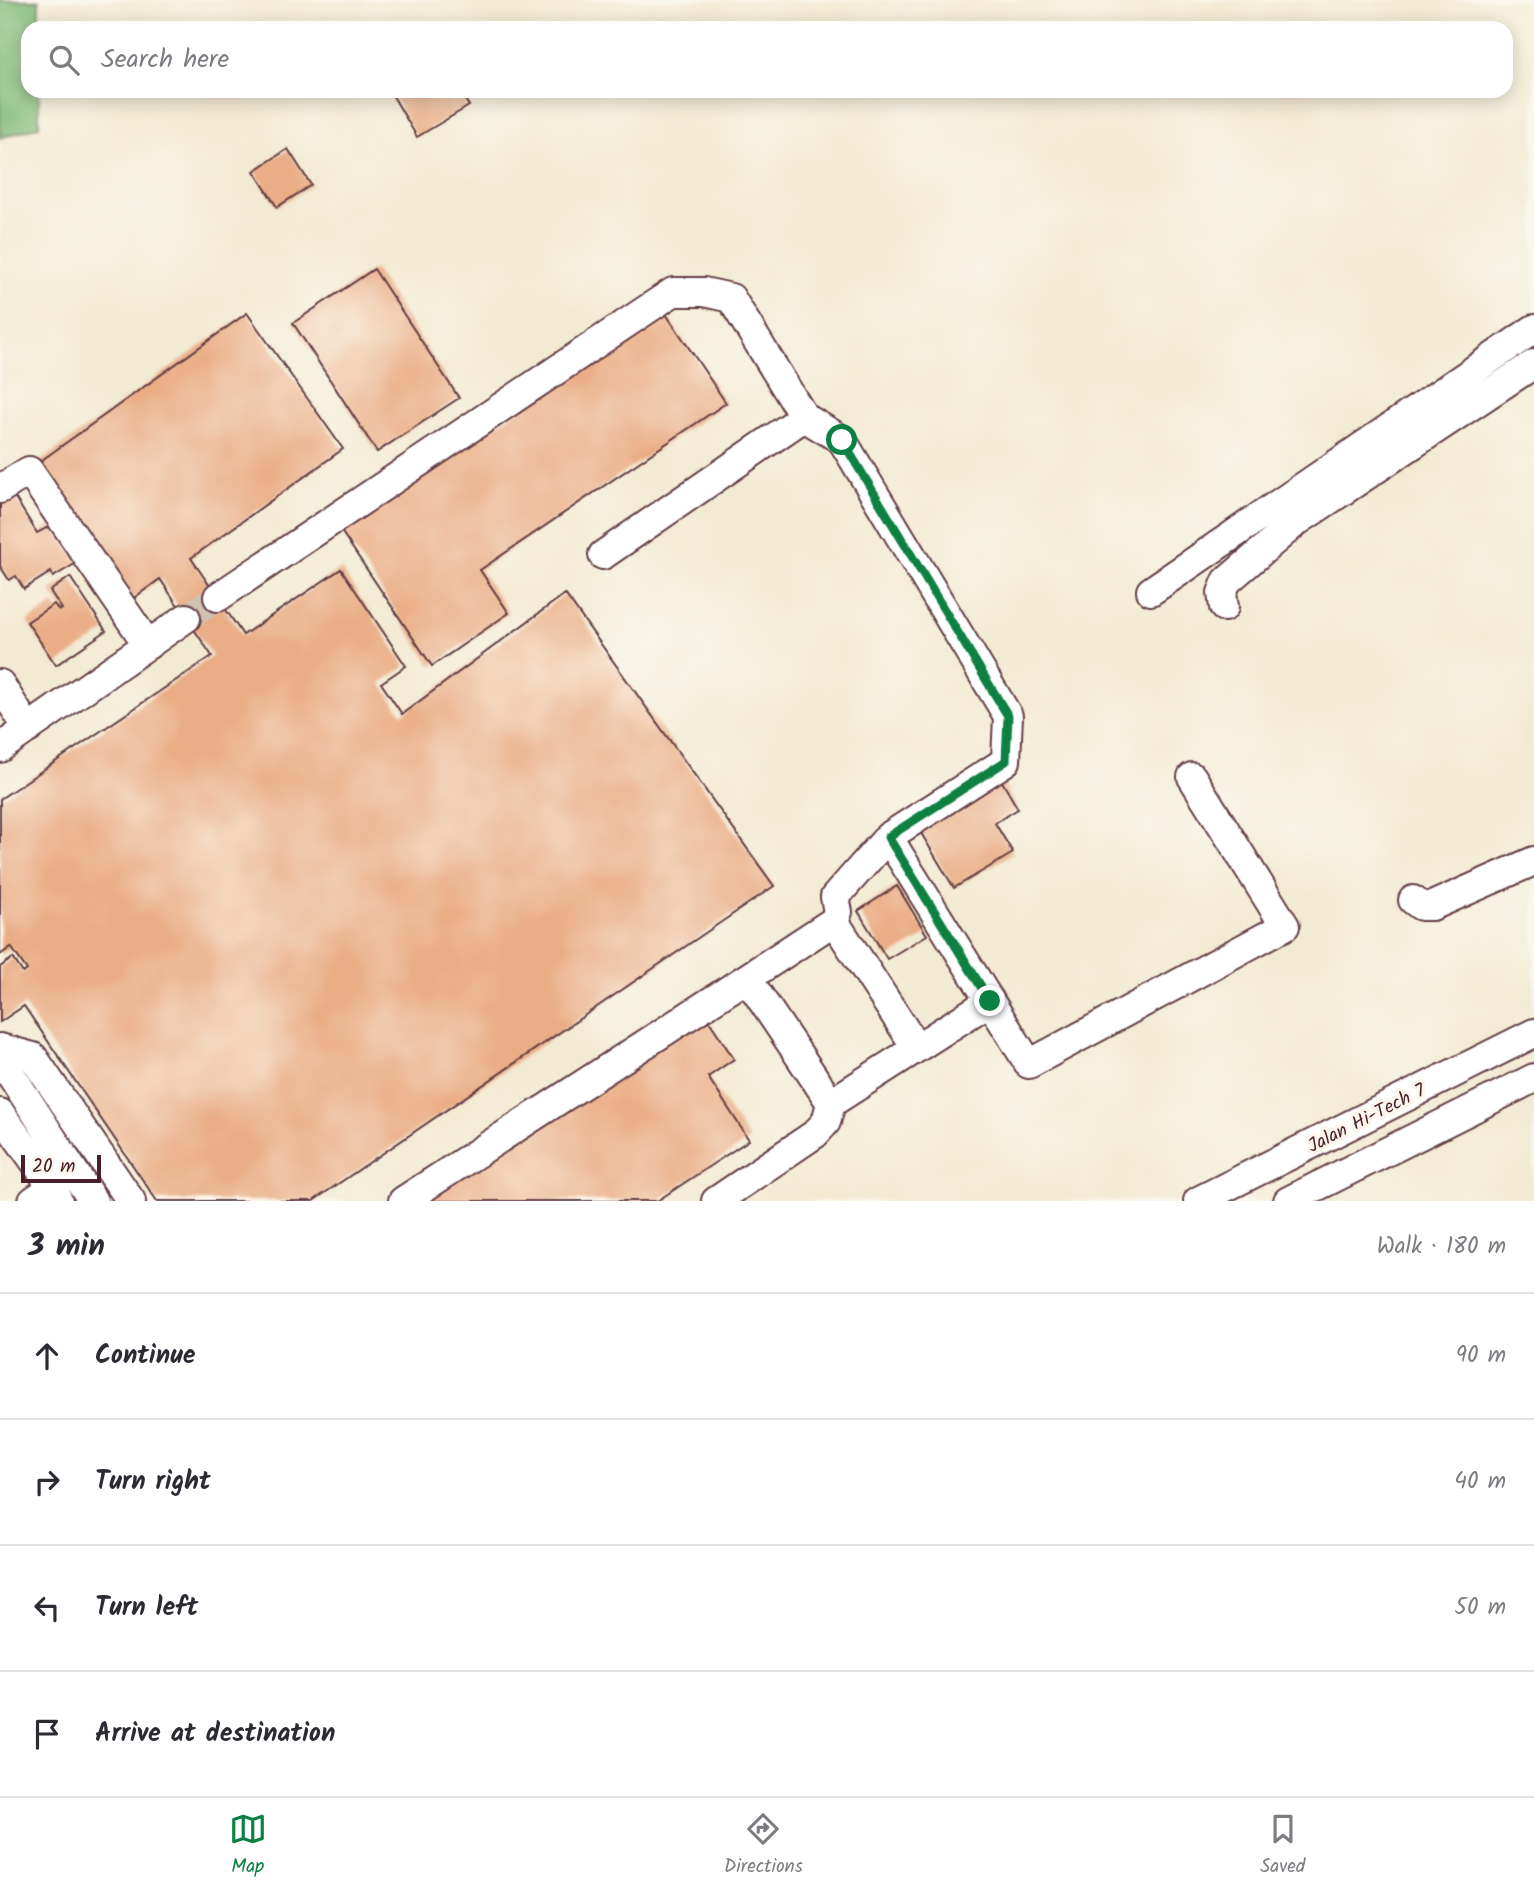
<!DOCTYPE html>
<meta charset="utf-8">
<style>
:root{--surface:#fff;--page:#f2f2f3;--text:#2b2b33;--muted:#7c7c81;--line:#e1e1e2;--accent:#0b8043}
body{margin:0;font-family:Kalam,sans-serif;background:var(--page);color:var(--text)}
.scale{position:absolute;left:21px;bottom:18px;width:80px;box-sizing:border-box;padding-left:7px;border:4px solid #4a1f2b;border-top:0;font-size:19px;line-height:24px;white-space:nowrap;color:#4a1f2b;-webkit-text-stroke:5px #fbf7ec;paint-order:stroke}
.stop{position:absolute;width:21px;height:21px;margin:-16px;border:5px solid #0b8043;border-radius:50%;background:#fff}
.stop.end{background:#0b8043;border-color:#fff;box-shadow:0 2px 7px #0008}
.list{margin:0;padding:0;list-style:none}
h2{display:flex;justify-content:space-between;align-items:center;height:91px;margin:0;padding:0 28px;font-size:30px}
h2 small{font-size:23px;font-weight:400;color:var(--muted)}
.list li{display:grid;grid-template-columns:46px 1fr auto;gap:21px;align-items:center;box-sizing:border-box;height:126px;padding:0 28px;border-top:2px solid var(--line)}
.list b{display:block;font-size:26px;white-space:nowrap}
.list em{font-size:23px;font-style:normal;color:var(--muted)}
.icon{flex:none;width:38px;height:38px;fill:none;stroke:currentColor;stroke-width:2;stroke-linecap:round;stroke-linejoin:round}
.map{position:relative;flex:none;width:1534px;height:1201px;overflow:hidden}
.search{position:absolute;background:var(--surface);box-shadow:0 4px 18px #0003;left:21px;right:21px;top:21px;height:77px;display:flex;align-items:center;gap:18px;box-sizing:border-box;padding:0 24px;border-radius:21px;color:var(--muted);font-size:26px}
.sheet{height:595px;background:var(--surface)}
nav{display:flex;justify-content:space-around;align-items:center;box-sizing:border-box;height:98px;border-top:2px solid var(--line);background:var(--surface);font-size:19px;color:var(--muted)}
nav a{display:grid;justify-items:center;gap:4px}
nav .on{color:var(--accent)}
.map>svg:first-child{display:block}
.forest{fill:#7eb877;stroke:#646c51;stroke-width:2}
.building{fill:#eaad86}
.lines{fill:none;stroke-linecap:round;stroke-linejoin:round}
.minor-tunnel{stroke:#d1c1b1;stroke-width:28;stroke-dasharray:28 14;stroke-linecap:butt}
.minor-casing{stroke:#633d44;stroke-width:32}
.minor{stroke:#fff;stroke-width:28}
.route{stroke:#0b8043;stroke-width:9}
.labels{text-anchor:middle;stroke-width:7;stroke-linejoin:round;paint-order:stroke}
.street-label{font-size:19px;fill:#4a1f2b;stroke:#fbf7ec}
</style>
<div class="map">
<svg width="1534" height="1201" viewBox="0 0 1534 1201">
<rect width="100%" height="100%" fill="#fbf7ec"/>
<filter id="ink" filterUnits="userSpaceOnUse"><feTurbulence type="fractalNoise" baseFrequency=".0143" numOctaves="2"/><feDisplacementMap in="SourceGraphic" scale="14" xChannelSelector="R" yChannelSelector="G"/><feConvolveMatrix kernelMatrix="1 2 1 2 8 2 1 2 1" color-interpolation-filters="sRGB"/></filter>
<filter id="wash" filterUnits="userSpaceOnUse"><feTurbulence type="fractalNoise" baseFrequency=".00686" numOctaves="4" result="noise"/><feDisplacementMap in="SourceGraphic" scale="28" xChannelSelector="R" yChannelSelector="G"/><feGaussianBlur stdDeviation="1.57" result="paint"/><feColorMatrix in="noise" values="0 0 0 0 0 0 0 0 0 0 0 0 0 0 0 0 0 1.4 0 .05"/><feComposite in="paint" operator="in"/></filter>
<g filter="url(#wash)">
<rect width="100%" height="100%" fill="#f3ead3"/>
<!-- forest -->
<path class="forest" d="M0,0H39V28H28V91H39V126L0,138Z"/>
<g id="blocks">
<!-- building -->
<path class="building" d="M390,91H460L469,106L417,137Z
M288,149L311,185L277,207L254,171Z
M374,269L459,398L377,452L293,323Z
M664,311L726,403L480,570L509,613L432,666L341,531Z
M247,313L343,449L191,558L243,635L341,569L406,666L381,683L402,714L565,594L774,886L313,1201H157L24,1006L0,1022V967L13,958L23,973L27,970L11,947L0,955V799L212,656L160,579L131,600L35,465Z
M14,496L37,533L52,525L78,562L53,577L51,572L24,589L16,576L9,580L0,566V504Z
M70,577L106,631L56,665L27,622L54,604L59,611L62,609L50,591Z
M1000,778L1018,809L995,823L1013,853L954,888L918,828Z
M897,886L927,935L887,959L858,911Z
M706,1016L734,1059L708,1077L749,1140L657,1201H425Z"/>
</g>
</g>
<g filter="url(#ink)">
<use href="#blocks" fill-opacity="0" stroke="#633d44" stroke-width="2"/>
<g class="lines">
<!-- minor-tunnel -->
<path class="minor-tunnel" d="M186,618L218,597"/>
<defs>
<path id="minor" d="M0,489L29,471L148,645
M603,555L804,417
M1151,591L1534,329
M218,597L673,292H704L731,298L804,417L842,440L1008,716L1006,761L888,837L835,897L838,912L834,921L747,978L831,1103L826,1122L815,1134L716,1201
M1224,607L1222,593L1227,581L1296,522L1534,364
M0,684L28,729
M0,748L186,618
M888,837L1029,1064L1285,926L1192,777
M1413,900L1421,906H1432L1534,861
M834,921L916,1047
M0,1048L33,1057L131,1201
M0,1066L11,1075L93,1201
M831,1103L990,1001
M0,1113L53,1187L58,1201
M33,1201L53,1187
M403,1201L747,978
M1198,1201L1534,1033
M1288,1201L1534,1078"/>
</defs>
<!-- minor casing -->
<use href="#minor" class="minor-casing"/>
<!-- minor -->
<use href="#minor" class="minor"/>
</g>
</g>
<g class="lines" filter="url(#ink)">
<!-- route -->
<path class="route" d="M842,440L1008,716L1006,761L888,837L990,1001"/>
</g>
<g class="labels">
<!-- street labels -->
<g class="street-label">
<text transform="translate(1366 1117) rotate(-27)" y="7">Jalan Hi-Tech 7</text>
</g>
</g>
</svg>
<div class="scale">20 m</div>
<div class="stop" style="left:842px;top:440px"></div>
<div class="stop end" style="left:990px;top:1001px"></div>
<div class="search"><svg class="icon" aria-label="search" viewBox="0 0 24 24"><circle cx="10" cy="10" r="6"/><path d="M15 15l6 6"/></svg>Search here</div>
</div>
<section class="sheet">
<h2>3 min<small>Walk · 180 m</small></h2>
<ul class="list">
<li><svg class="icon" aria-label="ahead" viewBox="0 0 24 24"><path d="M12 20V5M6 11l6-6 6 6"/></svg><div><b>Continue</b></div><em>90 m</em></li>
<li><svg class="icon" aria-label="right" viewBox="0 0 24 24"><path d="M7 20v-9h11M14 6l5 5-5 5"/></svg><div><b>Turn right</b></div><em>40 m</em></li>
<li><svg class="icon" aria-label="left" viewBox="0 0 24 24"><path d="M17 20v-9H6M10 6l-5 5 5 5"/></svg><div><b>Turn left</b></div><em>50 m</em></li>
<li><svg class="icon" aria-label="arrive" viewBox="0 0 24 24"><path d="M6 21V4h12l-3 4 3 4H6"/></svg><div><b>Arrive at destination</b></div></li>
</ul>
</section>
<nav>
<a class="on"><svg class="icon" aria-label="map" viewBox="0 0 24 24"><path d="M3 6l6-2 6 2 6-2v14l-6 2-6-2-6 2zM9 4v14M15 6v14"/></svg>Map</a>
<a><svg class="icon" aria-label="directions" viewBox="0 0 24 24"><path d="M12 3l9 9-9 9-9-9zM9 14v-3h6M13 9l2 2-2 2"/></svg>Directions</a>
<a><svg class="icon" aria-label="saved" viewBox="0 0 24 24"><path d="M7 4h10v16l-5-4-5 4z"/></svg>Saved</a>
</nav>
